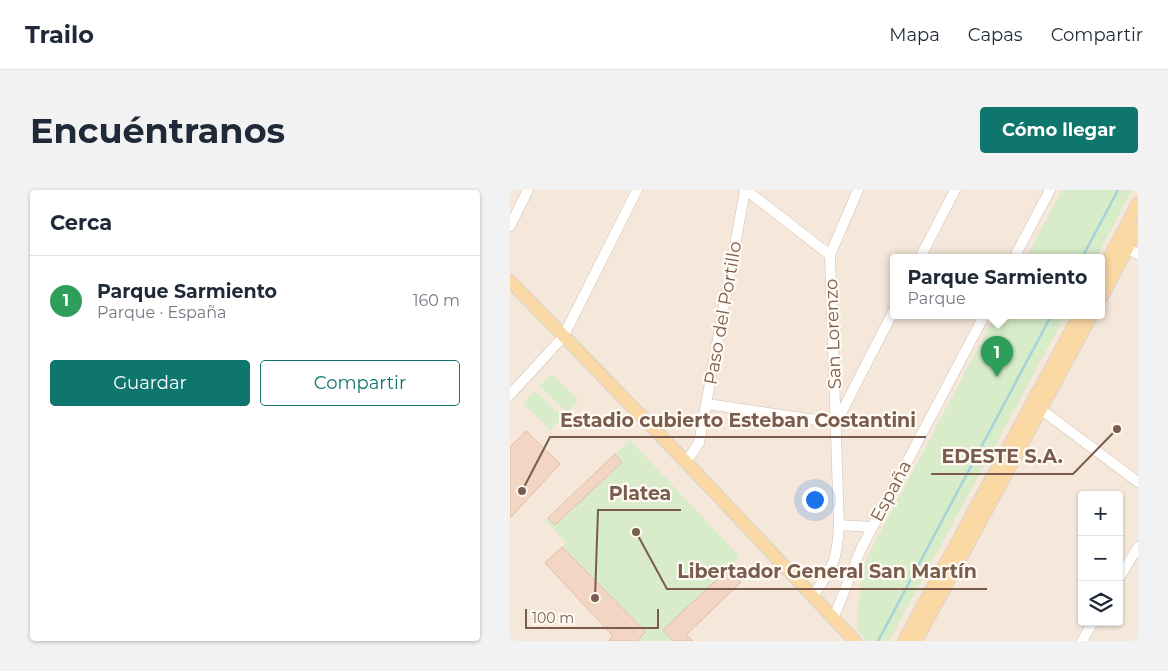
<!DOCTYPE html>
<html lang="es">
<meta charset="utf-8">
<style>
:root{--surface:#fff;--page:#f2f2f3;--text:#1f2937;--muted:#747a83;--line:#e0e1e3;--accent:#0f766e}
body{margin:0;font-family:Montserrat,sans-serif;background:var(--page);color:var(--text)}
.controls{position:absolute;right:15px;bottom:15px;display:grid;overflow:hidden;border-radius:5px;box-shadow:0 1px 4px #0004}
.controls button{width:45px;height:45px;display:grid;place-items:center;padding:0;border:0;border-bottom:1px solid var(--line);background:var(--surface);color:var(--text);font:25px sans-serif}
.scale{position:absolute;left:15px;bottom:12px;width:134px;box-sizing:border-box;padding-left:5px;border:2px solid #7a5c4d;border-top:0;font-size:14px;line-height:18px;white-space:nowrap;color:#7a5c4d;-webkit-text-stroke:4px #fffaf3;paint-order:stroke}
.you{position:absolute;left:304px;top:309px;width:18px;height:18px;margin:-12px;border:4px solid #fff;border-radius:50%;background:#1a73e8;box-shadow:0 0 0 8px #1a73e833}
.badge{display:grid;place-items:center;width:32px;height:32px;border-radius:50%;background:var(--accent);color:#fff;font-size:16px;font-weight:700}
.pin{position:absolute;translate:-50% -41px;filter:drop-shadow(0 1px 2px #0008)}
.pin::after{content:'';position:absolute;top:26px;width:18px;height:15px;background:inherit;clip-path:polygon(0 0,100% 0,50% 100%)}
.popup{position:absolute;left:380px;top:64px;width:215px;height:65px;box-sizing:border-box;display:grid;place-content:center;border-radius:5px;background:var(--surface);filter:drop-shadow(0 1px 4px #0005);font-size:16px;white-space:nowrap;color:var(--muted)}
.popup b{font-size:19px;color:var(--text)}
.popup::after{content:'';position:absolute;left:50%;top:100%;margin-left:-10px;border:10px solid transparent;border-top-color:var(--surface)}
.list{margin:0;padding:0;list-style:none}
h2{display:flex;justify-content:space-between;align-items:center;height:65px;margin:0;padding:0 20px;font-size:21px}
h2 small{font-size:16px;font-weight:400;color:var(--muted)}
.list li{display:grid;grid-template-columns:32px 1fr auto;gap:15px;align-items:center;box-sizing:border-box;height:90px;padding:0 20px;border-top:1px solid var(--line)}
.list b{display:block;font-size:19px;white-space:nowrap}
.list p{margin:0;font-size:16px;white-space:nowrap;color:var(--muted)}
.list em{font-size:16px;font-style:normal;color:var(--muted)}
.actions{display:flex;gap:10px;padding:15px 20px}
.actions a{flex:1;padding:11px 0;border:1px solid var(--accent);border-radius:5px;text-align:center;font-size:18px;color:var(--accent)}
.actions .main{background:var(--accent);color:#fff}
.icon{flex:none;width:28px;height:28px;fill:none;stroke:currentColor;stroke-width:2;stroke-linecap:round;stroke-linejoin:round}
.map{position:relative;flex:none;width:628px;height:451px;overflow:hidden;border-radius:5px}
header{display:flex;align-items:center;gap:30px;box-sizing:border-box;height:70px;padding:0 25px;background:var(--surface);border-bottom:1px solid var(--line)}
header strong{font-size:24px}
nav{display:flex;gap:28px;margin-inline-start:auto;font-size:18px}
.intro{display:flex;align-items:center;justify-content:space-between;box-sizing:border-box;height:120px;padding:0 30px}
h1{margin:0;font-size:35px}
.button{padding:12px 22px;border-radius:5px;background:var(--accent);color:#fff;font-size:18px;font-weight:700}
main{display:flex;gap:30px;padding:0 30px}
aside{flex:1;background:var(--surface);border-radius:5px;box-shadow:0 1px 4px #0004}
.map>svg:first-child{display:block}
.residential{fill:#f5e8da;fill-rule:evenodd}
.green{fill:#d8ecc9}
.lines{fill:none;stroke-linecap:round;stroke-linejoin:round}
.stream{stroke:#a5d3da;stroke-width:2.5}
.building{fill:#f3d5c3;stroke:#e6bba3}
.minor-casing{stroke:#d1beb0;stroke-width:11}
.major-casing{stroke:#dad1cd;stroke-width:14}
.minor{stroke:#fff;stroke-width:10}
.major{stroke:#fbd9a5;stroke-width:12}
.labels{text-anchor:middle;stroke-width:4.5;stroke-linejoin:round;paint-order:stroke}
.street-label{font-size:18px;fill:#7a5c4d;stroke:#fffaf3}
.leader{fill:none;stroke:#7a5c4d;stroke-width:2}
.callout-dot{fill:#7a5c4d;stroke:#fffaf3;stroke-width:2}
.callout-label{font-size:19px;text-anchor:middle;font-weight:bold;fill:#7a5c4d;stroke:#fffaf3;stroke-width:4.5;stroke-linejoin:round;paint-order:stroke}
</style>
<header>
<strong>Trailo</strong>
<nav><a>Mapa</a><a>Capas</a><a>Compartir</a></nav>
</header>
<div class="intro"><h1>Encuéntranos</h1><a class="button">Cómo llegar</a></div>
<main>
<aside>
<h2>Cerca<small></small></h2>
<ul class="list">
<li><span class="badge" style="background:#2e9e5b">1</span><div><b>Parque Sarmiento</b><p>Parque · España</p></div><em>160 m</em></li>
</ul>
<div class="actions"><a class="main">Guardar</a><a>Compartir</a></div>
</aside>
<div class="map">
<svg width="628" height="451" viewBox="0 0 628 451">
<rect width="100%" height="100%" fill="#fdf6ec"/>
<!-- residential -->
<path class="residential" d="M0,0H628V451H0ZM383,68H591V126H383ZM572,305H609V432H572Z"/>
<!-- green -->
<path class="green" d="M552,0H622L586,68H516Z
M485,126H555L379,451H356L346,438L353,375Z
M42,184L69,210L57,223L29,196Z
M25,201L53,227L40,240L13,213Z
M120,250L230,367L218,379L231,392L170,451H108L35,373L56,353L35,330Z"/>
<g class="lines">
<!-- stream -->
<path class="stream" d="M572,68L608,0
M368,451L541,126"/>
</g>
<!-- building -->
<path class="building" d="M16,241L50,274L0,328V257Z
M105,264L112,272L45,335L38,328Z
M52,357L136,442L127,451H98L103,446L35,373Z
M218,379L231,392L176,445L183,451H163L153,440Z"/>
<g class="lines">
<defs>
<path id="minor" d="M236,0L320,65
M0,36L18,0
M611,55L628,64
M410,68L445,0
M504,68L540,0
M0,205L53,147L127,0
M197,214L326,233L383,122
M525,215L628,292
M176,272L189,253L235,0
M329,335L362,337
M609,388L628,357
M303,406C323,376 327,372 329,335L320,65L348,0
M324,427L351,359L474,126
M572,451L583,432"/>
<path id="major" d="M591,84L628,13
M0,91L176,272L345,451
M591,108L628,38
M394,451L569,126
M406,451L581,126"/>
</defs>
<!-- minor casing -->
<use href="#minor" class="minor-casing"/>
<!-- major casing -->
<use href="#major" class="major-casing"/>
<!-- minor -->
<use href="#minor" class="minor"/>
<!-- major -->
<use href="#major" class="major"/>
</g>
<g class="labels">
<!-- street labels -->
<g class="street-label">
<text transform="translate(213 123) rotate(-80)" y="6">Paso del Portillo</text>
<text transform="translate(323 144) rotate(-92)" y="6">San Lorenzo</text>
<text transform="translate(381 301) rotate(-62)" y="6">España</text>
</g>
</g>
<!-- callouts -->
<path class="leader" d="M12 301L40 247H416M607 239L563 284H421M85 408L88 320H171M126 342L157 399H477"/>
<g class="callout-dot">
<circle cx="12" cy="301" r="5"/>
<circle cx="607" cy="239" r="5"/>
<circle cx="85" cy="408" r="5"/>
<circle cx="126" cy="342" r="5"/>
</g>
<g class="callout-label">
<text x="228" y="237">Estadio cubierto Esteban Costantini</text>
<text x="492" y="273">EDESTE S.A.</text>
<text x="130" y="310">Platea</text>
<text x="317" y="388">Libertador General San Martín</text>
</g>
</svg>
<div class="controls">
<button>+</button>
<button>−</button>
<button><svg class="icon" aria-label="layers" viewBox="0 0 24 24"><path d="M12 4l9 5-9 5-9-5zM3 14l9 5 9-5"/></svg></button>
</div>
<div class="scale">100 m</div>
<div class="you"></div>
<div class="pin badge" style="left:487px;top:187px;background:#2e9e5b">1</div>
<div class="popup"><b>Parque Sarmiento</b>Parque</div>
</div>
</main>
